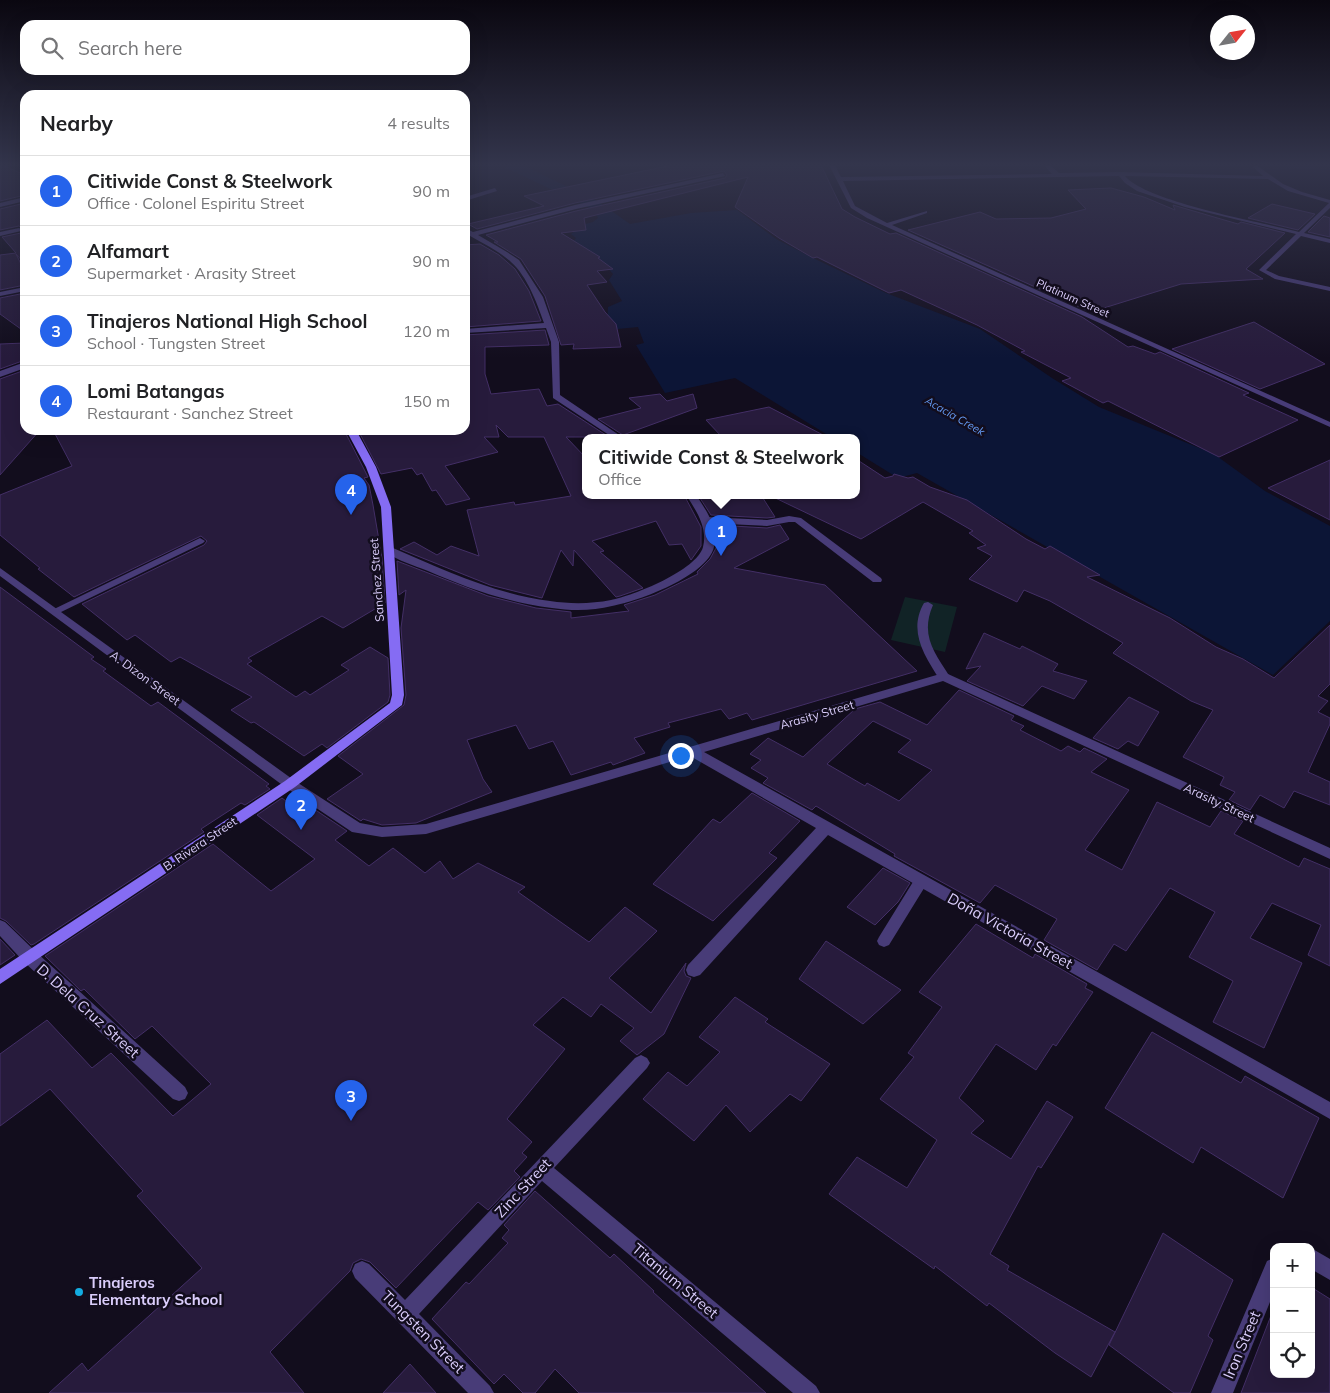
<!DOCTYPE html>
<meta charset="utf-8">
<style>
:root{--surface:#fff;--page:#f6f6f6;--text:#202124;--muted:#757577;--line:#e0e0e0;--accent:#2563eb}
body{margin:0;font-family:Mulish,sans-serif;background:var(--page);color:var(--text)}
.controls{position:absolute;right:15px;bottom:15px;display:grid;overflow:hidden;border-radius:10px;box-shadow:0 5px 20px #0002}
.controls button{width:45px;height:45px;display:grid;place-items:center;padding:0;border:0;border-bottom:1px solid var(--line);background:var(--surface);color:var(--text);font:25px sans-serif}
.compass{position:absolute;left:1210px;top:15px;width:45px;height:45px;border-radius:50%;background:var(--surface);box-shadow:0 5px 20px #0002;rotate:59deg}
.you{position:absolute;left:680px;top:755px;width:18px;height:18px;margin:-12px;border:4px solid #fff;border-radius:50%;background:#1a73e8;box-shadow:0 0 0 8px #1a73e833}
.badge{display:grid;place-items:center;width:32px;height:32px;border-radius:50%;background:var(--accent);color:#fff;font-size:16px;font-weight:700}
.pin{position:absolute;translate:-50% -41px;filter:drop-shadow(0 1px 2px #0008)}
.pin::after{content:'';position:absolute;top:26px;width:18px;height:15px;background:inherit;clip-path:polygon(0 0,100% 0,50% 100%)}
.popup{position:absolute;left:582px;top:434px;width:278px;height:65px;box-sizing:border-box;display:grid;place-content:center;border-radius:10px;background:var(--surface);filter:drop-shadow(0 1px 4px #0005);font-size:16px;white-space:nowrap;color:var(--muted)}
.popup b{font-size:19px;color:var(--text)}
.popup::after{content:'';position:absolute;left:50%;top:100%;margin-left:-10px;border:10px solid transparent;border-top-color:var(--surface)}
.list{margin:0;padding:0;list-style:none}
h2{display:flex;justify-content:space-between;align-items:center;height:65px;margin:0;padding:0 20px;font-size:21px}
h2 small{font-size:16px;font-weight:400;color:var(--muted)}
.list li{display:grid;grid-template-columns:32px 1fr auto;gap:15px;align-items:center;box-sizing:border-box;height:70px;padding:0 20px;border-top:1px solid var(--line)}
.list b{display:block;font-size:19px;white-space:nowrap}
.list p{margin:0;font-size:16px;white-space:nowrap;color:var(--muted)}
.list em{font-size:16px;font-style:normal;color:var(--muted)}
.icon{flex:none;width:28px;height:28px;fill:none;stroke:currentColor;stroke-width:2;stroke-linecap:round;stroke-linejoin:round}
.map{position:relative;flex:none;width:1330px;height:1393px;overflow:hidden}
.search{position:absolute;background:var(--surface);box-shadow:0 5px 20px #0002;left:20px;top:20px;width:450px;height:55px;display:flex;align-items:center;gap:12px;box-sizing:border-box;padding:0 18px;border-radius:15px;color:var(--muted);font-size:19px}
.panel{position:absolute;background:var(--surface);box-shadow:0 5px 20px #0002;left:20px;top:90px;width:450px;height:345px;border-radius:15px}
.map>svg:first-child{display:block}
.green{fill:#112326}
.water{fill:#0c1536}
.building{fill:#271b3c;stroke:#432f66;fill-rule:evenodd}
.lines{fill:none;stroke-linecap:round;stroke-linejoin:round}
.lane{fill:#483c78;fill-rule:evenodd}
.street{fill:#483c78;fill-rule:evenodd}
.secondary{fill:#856cf3;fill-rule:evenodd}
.poi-dot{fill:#13ace1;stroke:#120d1d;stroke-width:2}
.labels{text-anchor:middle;stroke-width:5;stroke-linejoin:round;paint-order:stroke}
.far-street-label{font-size:11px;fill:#dacdfb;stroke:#120d1d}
.far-water-label{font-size:11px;font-style:italic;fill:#6499f2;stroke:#120d1d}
.street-label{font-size:12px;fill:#dacdfb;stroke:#120d1d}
.near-street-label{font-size:15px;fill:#dacdfb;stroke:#120d1d}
.near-poi-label{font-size:15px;font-weight:bold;fill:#dacdfb;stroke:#120d1d;text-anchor:start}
</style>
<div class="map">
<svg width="1330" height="1393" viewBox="0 0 1330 1393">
<rect width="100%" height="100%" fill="#120d1d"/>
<!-- green -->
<path class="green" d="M905,597L957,607L945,652L891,640Z"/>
<!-- water -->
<path class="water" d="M496,163H518L597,201L582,204Z
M1215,163H1315L1314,169Z
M600,203L630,224L691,213L737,210L776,239L813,258L886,293L980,329L1052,378L1099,407L1214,454L1265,491L1330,526V621L1273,675L917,473L898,478L856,452V437H831L735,378L665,393L636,345L644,343L638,327L607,330L608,307L622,301L609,280L613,274L607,267L569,248L576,238L571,234L582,225L593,222L598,218L594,210L585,206Z"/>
<!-- building -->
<path class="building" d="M682,163H820L842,209L855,217L890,234L896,233L1082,317L1128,347L1133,346L1155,354L1160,352L1249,393L1243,395L1298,420L1219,457L1108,401L1103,403L1062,381L1071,378L1021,352L1025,351L977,325L901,290L889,293L817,257L813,258L779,238L735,207L748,177L584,218L586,230L561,233L600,257L598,258L613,269L597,271L607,282L587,285L605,312L616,324L621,347L573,349L574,344L561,345L545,296L521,259L494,242H498L486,235L576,211L725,178L727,175L724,171L575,203L477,229L468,224L544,206L524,196Z
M0,164L25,175V195L0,201Z
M1111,188L1144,197L1175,210L1173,205L1238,224L1241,222L1285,233L1246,269L1263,279L1181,284L1091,312L908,230L980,212L996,219L1051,218L1086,209L1068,190Z
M25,203V264L16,254L25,272V285L0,290V255L16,253L2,237L21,233L24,230L19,226L0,230V209Z
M1272,204L1315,214L1298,230L1248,218Z
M1324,216L1330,218V237L1308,232Z
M480,244L499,255L515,269L529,291L541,321L465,327V245Z
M25,293V332L0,314V298Z
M1254,322L1325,364L1260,389L1172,349Z
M545,330L549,345L485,347V374L491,394L539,389L547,406L558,404L609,437H566L586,458V495H684L701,527V546L691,560L682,544L669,545L656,521L592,541L604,551L600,552L643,588L620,596L616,597L574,550L573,566L561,550L542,598L490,585L400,549L414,542L437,555L451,546L479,556L467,510L514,502L515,505L571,496L544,437H508L496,425L499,437H484L498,452L445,466L470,499L446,505L436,490L432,491L422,473L417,475L412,468L381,474L358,430H465V335Z
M25,343V360L0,369V344Z
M25,370V430H40L0,475V379Z
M660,394L667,401L693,394L697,408L623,435L598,419L641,408L629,398Z
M769,407L827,437H722L706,420Z
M53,430H344L368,477L364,478L369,485L373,505L382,558L385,603L343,628L322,616L248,658L252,661L247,664L296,697L305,691L310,695L349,670L341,665L370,647L388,658L390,695L388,702L327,748L322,744L304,756L254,722L251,723L231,710L252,697L180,657L171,662L135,635L127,640L82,604L204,545L207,541L201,536L74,597L38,569L40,568L0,535V495L72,466Z
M856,459L885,478L893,476L894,474L908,478L913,477L930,487L967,500L1026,539L1045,549L1050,546L1100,575L1087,577L1170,618L1216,647L1243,659L1274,678L1330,625V684L1318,696L1328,701L1318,712L1330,718V724L1308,772L1330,782V805L1294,791L1284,808L1260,795L1250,810L1229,800L1235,792L1220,785L1224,777L1183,757L1213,710L1191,701L1113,653L1123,643L1050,601L1024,590L1017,602L969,579L992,556L977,548L986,545L969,533L973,531L923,502L861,539L769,495H856Z
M1330,460V520L1268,488Z
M698,495H761L775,517L767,518L711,515Z
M715,525L767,528L780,525L789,539L734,568L825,585L917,671L752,720L747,713L729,719L721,709L668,723L670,727L634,738L645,753L613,765L611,762L571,775L553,741L529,749L516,725L467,740L483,779L492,792L416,823L382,825L363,819L361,821L327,799L363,774L338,756L404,705L406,695L401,628L406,590L399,595L397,561L488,596L536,608L571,612V618L629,611L624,605L655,595L698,574L697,572L710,559L716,548L717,540Z
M0,587L94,657L91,659L106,669L103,671L151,706L158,702L269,784L266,786L270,789L245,805L241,803L201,829L204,832L34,944L31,945L6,921L0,918Z
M984,633L1020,649L1022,646L1058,664L1053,671L1087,681L1074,699L1042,686L1023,706L967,681L981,666L966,669Z
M959,690L1014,716L1011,720L1024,726L1020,730L1061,751L1068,746L1080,752L1084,748L1107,759L1091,772L1129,790L1085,850L1122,870L1157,802L1210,827L1221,811L1243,821L1234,834L1299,867L1304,858L1330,869V966L1308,955L1321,925L1272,903L1250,938L1302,963L1264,1048L1213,1022L1233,981L1189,957L1215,912L1170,888L1126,951L1114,944L1097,970L1044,940L1057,919L995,885L980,903L894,856L895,854L816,806L812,810L763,783L768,778L751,768L761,760L750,754L768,738L803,757L855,709L880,702L927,725ZM873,721L911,740L898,752L932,770L899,801L867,783L865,786L827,764Z
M1129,697L1159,712L1138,746L1128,741L1118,749L1093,738Z
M752,793L800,821L769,853L777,858L713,921L653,884L713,819L720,823Z
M282,798L305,815L314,809L347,831L335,840L369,866L393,848L425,873L440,861L453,879L478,863L525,887L518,892L589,942L625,907L657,931L609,978L651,1013L686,963L684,971L686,976L691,978L664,1034L637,1055L620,1041L634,1028L601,1004L591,1017L563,997L533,1025L565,1049L507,1119L532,1142L522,1153L527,1157L514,1171L520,1177L488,1210L478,1202L396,1288L370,1262L361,1259L353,1263L350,1271L270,1352L304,1393H49L82,1363L88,1371L202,1268L137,1196L143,1191L50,1089L0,1126V1054L47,1020L92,1068L111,1053L173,1116L211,1084L152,1026L135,1039L84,989L81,991L45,956L213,844L271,891L315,859L257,815Z
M883,868L910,883L898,902L875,925L847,907Z
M976,924L1033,958L1035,954L1087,984L1085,988L1093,992L1056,1046L1053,1044L1036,1070L996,1044L959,1098L984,1121L971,1133L1011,1159L1047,1101L1073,1117L1041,1168L1038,1166L990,1254L1009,1266L1007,1270L1115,1332L1091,1377L1055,1353L989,1303L987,1306L935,1266L934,1269L829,1194L857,1157L907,1188L937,1140L880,1099L914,1057L908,1053L942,1007L919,992Z
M0,939L15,955L0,965Z
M826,941L901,990L863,1024L799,979Z
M735,997L768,1019L765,1022L830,1064L801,1101L790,1094L750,1132L726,1105L694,1141L643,1099L668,1072L687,1086L720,1052L699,1037Z
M1152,1032L1241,1083L1245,1076L1319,1118L1283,1198L1201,1147L1193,1163L1105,1108Z
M535,1191L610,1258L614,1254L654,1291L653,1292L766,1393H579L555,1369L535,1393H523L504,1374L494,1384L432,1319L466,1282L469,1284L508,1243L502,1238L509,1230L504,1225Z
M1163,1233L1233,1280L1208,1336L1213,1340L1190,1393H1174L1109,1345Z
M1311,1287L1330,1299V1393H1241L1272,1313L1274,1374H1311Z
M410,1364L436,1393H383Z"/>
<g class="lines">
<!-- lane -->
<path class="lane" d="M828,163H834L841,177L1052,174L1042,163H1048L1059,173L1120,172L1263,176L1253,167L1256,165L1283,184L1302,192L1330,200V208L1304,233L1330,239V243L1301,236L1266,270L1279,276L1330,287V291L1275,279L1259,270L1296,234L1185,207L1137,191L1125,183L1119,176L843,181L855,206L887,223L927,211V213L892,225L1330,422V427L867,218L851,208ZM1125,176L1268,179L1288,191L1329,203L1299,232C1261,222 1147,202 1125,176Z
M495,188L497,191L465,201V197Z
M789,516L801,518L881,578L882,580L881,582H873L795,522H789L767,526L706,523L701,520L706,517L767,520Z
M200,538L205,541L203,543L59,613H51L50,611Z
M928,602L933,605C920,635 934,652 950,677L944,681L940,680C924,655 908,631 924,603Z
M921,876L926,877L928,881L926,885L889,945L884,947L879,945L877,941L879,937L916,877Z"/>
<!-- street -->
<path class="street" d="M723,173L725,176L576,209L478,235L507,252L519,260L543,297L559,342L560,395L622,437H612L553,398L551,342L546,328L465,333V329L544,323C537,303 527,276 511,262C498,250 480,242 465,233V228L473,232L575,205Z
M25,197V201L0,207V203Z
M19,228L22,230L21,231L0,236V232Z
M25,287V291L0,296V292Z
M25,362V368L0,377V371Z
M686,495H696C706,510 719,528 714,547C707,576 639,601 612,606C593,611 571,611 552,608C509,603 467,588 428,571C416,566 392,559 384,550L389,547L393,548C444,570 495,594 550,601C570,604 591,604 611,600C633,596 697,570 703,547C708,528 696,510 686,495Z
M0,568L295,781L360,823L382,827L426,824L940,674H948L1330,848V859L943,681L704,752L1330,1102V1119L828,835L700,975L694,977L688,975L686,970L688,965L816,828L690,756L426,834L382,837L352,832L285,787L0,576Z
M0,920L5,922L36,952L185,1087L188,1093L185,1099L179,1101L173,1099L24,962L0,936Z
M641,1055L647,1058L650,1063L647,1068L554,1168L816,1386L820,1393H793L542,1181L419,1314L490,1386L494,1393H468L355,1278L352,1271L355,1264L362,1261L369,1264L405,1300L635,1058Z
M1311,1248L1330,1259V1280L1311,1269Z
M1274,1258V1292L1233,1393H1211L1267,1261Z"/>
<!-- secondary -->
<path class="secondary" d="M346,430H356L376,467L391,507L404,695L402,705L295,787L0,984V969L285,781L390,703L392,695L381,507L366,467Z"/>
</g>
<!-- sky -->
<linearGradient id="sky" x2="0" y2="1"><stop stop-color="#0a0710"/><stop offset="0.46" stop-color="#33354c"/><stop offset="1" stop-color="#33354c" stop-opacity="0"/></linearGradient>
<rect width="1330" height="358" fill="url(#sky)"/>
<!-- markers -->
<circle class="poi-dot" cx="79" cy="1292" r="5"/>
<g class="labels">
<!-- far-street labels -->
<g class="far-street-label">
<text transform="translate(1073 298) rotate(24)" y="4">Platinum Street</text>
</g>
<!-- far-water labels -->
<g class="far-water-label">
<text transform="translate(955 416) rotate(30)" y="4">Acacia Creek</text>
</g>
<!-- street labels -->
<g class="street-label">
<text transform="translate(377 580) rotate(-94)" y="4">Sanchez Street</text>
<text transform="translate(145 678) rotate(36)" y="4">A. Dizon Street</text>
<text transform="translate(817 715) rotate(-16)" y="4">Arasity Street</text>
<text transform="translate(1219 803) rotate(25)" y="4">Arasity Street</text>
<text transform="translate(200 844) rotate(-34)" y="4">B. Rivera Street</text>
</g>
<!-- near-street labels -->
<g class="near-street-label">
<text transform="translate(1010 931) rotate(29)" y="5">Doña Victoria Street</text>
<text transform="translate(88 1011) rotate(42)" y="5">D. Dela Cruz Street</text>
<text transform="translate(523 1188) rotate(-47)" y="5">Zinc Street</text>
<text transform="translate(675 1281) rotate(40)" y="5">Titanium Street</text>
<text transform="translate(423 1332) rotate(45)" y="5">Tungsten Street</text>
<text transform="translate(1242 1345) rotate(-67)" y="5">Iron Street</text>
</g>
<!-- near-poi labels -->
<g class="near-poi-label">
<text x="89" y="1288">Tinajeros<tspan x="89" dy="17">Elementary School</tspan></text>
</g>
</g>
</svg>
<div class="controls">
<button>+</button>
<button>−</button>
<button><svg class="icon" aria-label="locate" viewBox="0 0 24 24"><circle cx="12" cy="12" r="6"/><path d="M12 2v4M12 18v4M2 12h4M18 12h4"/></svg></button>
</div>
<svg class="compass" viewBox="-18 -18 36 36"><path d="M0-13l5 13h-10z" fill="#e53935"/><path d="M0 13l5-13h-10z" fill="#757577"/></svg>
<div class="you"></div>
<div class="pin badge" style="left:721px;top:556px">1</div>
<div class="popup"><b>Citiwide Const &amp; Steelwork</b>Office</div>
<div class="pin badge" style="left:301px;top:830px">2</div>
<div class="pin badge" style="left:351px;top:1121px">3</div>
<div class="pin badge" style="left:351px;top:515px">4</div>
<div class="search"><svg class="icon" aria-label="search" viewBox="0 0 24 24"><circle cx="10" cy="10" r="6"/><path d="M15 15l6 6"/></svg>Search here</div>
<section class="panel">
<h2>Nearby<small>4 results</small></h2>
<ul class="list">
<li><span class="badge">1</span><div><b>Citiwide Const &amp; Steelwork</b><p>Office · Colonel Espiritu Street</p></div><em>90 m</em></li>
<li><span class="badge">2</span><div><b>Alfamart</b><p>Supermarket · Arasity Street</p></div><em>90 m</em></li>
<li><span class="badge">3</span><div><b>Tinajeros National High School</b><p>School · Tungsten Street</p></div><em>120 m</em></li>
<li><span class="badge">4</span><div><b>Lomi Batangas</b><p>Restaurant · Sanchez Street</p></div><em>150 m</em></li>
</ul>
</section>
</div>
